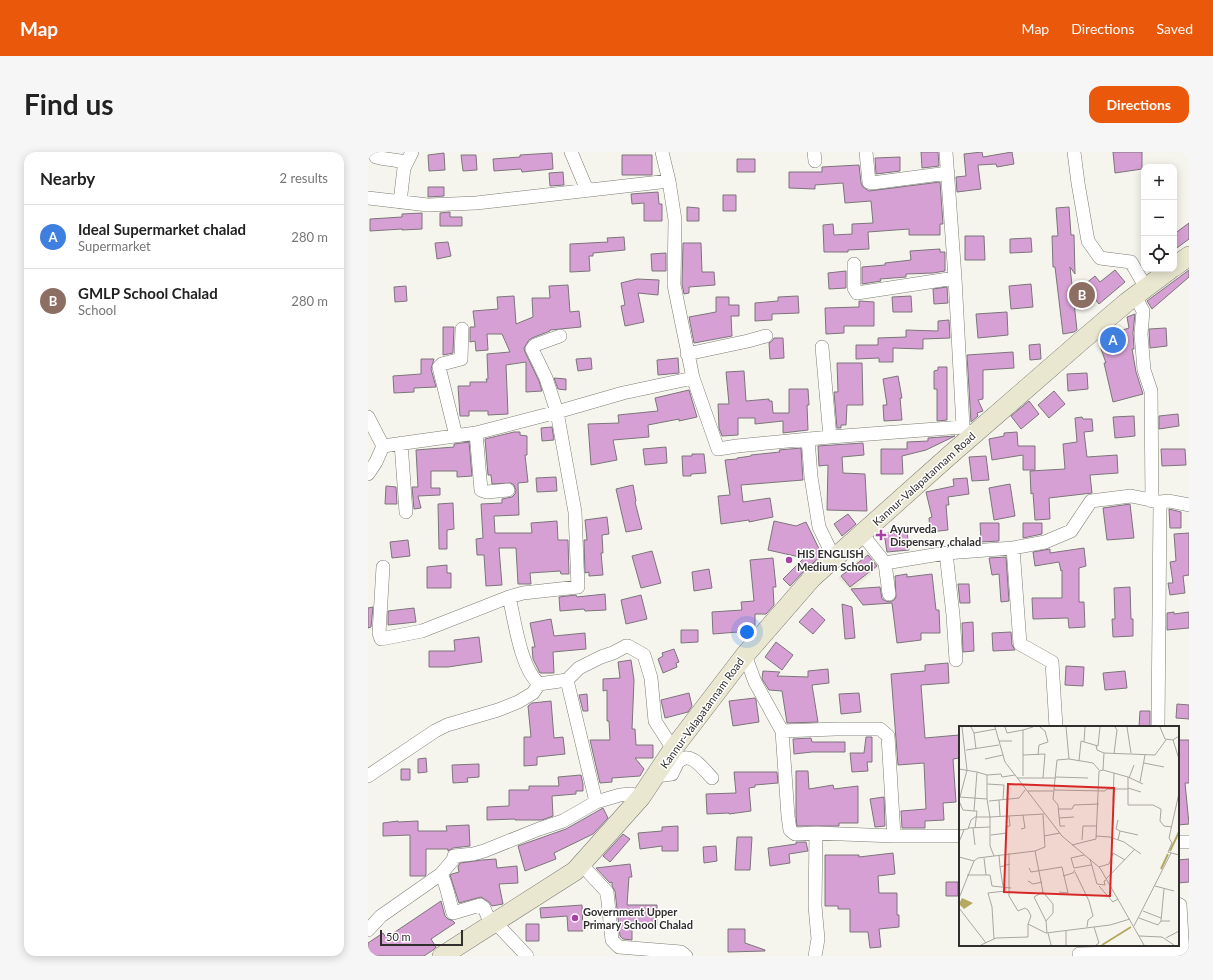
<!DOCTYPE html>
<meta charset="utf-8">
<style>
:root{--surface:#fff;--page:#f6f6f6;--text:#222;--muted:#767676;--line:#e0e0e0;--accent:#ea580c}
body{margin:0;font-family:Lato,sans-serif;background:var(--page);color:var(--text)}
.controls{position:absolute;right:12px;top:12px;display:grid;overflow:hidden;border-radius:8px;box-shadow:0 2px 10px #0003}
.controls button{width:36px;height:36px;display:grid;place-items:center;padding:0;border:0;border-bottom:1px solid var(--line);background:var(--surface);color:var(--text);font:20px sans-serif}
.scale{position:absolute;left:12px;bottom:10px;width:83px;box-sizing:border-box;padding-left:4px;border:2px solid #302f2d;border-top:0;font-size:11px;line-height:14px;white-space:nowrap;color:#302f2d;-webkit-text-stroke:3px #fff;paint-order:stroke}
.you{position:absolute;left:379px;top:480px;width:14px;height:14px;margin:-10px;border:3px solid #fff;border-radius:50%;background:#1a73e8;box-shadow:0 0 0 6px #1a73e833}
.badge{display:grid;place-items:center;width:26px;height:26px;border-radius:50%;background:var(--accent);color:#fff;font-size:13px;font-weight:700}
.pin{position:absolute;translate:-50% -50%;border:2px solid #fff;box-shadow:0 1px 4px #0006}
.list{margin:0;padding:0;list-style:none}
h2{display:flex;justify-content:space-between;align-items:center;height:52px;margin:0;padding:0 16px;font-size:17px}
h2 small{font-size:13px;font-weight:400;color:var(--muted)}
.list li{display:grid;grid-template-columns:26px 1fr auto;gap:12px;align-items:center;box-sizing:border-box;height:64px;padding:0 16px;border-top:1px solid var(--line)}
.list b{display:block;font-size:15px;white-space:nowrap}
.list p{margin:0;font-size:13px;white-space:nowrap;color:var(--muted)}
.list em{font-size:13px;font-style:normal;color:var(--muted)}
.icon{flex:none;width:22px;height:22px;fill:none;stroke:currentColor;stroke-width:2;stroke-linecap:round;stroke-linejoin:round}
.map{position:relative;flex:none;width:821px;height:804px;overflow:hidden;border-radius:12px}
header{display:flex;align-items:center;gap:24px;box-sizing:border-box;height:56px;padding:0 20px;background:var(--accent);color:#fff}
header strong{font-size:19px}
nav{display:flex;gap:22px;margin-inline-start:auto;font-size:14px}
.intro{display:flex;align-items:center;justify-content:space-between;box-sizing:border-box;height:96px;padding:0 24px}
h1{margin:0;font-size:28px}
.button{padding:10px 18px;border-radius:12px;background:var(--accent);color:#fff;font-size:14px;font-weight:700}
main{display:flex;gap:24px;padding:0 24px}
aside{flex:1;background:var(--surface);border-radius:12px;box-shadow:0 2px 10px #0003}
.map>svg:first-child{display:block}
.built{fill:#eceadb}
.building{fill:#d7a0d4;stroke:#7b757a}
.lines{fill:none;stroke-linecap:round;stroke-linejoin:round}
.minor-casing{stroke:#7e7d77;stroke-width:14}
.secondary-casing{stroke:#7e7d77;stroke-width:20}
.minor{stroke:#fff;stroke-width:13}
.secondary{stroke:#eae7d0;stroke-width:19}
.poi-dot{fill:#a741a5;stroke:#fff;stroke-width:1.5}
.labels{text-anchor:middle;stroke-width:3;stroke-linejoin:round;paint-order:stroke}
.street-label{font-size:11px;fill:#302f2d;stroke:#fff}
.poi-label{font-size:11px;font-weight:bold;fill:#302f2d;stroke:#fff;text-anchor:start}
.inset-river{fill:none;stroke:#b5a961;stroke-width:2}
.inset-road{fill:none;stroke:#a7a6a0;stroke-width:1}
.view{fill:#d62828;fill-opacity:0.15;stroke:#d62828;stroke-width:2}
.inset-edge{fill:none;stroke:#302f2d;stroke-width:2}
</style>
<header>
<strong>Map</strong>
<nav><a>Map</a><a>Directions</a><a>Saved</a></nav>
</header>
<div class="intro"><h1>Find us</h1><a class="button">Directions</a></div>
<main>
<aside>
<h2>Nearby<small>2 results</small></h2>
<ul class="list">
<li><span class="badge" style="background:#3f7fe0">A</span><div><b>Ideal Supermarket chalad</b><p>Supermarket</p></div><em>280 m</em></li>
<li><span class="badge" style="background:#8d6e63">B</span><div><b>GMLP School Chalad</b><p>School</p></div><em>280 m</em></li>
</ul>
</aside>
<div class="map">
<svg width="821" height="804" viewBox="0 0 821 804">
<rect width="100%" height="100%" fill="#f6f5ed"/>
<!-- built -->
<path class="built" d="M502,397L513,413L484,439L470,426Z"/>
<!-- building -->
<path class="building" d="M553,0H570L571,14L554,16Z
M614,0L615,5L644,0L646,12L629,15L628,12L610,13L613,37L589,40L588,25L598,24L596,2Z
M745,0H774V17L747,21Z
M76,1L77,18L61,19L60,3Z
M184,1L185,17L154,20L153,17L126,19L125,7L152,5V3Z
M93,3H108L109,18L95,19Z
M254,3H284V23H254Z
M532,5V19L508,22L507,6Z
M369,7H387V20H369Z
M491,13L493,31L495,35L501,39L572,30L575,72H572V83H541V77L500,80L501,97L480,98V100H456L455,73L465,72L466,83L484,82V72L505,71L503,49L477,51L475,31L447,33V37L421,36V20H454V15Z
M195,20L196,33L182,34L181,21Z
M60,35H76V44L60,45Z
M290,40L291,52H294V69H276V51L264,52L263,42Z
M355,43H368V59H355Z
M319,55L331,56V69H319Z
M701,55L703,83H706L707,122L702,115L709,178L706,180L695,182L687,115H685L684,84H690L688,56Z
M82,60V65H94V74H72V61Z
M54,61V77L34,78V77L2,79V67L34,65V62Z
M821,71V87L806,98V82Z
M597,84H616L617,108H597Z
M256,85L257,98L225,101V104H221L222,119L202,120V92L240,90L239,86Z
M663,86L664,100L642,101V87Z
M80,90L83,104L69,107L67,91Z
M315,91H333L334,120H346L347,133L321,135V141L316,142L314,132Z
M572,97V100H577V119L565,121L538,122V125L512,127L513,129L494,132V115L517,113V111L543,108L542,99Z
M298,101V119H284L283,102Z
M747,118L757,130L731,152L716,133L727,124L732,130Z
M821,118V125L784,157L779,149Z
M478,119V136L461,137L460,121Z
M269,127L291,128L290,143L270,141L276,170L257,174L253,154L257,153L253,131Z
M663,132L665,155L643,157L641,134Z
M200,133L202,160L211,159L213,175L182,178V179L164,186L161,188L156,196L157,200L171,229L174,239L158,240V210L138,213L140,262L120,263V259H101V264H92L90,234H102V230H119L118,227H120L119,202L142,200L134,182H119L120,198L108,199L107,189L102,190V175H107L105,159L130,157L129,145L146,144L148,172L165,165L164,146H182L181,134Z
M38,134L39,149L27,150L26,135Z
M579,135L580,151L566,152L565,137Z
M430,144L431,161L404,162V168L387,169V151L410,149V145Z
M543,144L544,160H525L524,145Z
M348,145H361V153H371V164H363L364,184L326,191L321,165L348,160Z
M491,149L506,150V174H476V181L458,182L457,156L491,155Z
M639,160L640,183L610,186L608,162Z
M767,162L765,181L766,197H764L768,220L775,242L745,250L736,211H738L732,194L750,188L748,180L761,176L759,165Z
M581,168L582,186L555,187V197L525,196V210H511V206L488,207V193H510V186L538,185V178L570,179V169Z
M75,175H86L85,201L75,203Z
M798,176L799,194L782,196L781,177Z
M406,186H415L416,206L402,207L401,191L404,189Z
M672,192L673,207L662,208L661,193Z
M645,200L646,216L615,218V247L610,248L615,259L609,261L610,264L603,270L599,203Z
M223,206L224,217L210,219L208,207Z
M310,206L311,221L290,223L289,208Z
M53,207H66L63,217L68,235L46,236V240L26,241L25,224L53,222Z
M469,211H494L495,253H479L478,273H473V276H469L466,240H470Z
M570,215H579V268L569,269V237H566V219L570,218Z
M376,219L378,249L401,247V249H404L405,261H421V237H440L441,253H439L440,278L415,281V269L387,272V266H370V283L354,284L351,276L350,252H361L358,220Z
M719,221L720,237L700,239L699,222Z
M530,224L534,246H532L534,268L516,269L515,253H519L515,227Z
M186,226L198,227V238L190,237Z
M321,238L329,265L311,269V267L280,273L281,285L245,288L249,308L223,313L220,272L251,271L250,263L290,259L287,246Z
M686,239L697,252L681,266L670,253Z
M661,249L671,262L653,277L643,264Z
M810,262L811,274L791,277V264Z
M766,264L767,284L747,286L745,265Z
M714,265L715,267H724L725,279L716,280L719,305L749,303L750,321L722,323L724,341L681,346L682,367L667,368L665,341L663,342L662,319L697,317L695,292L709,290L707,266Z
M184,275L186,288L174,289L173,276Z
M146,280H152V283L159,284V303H157L160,330L150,331L151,363L126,364L127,381H164L163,371L189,369L190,388H200L201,422H193L192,419L162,421L163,432H150L148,396H131L134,433L118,434L116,403H109L108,387L115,386L113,352L134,351V347L144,345L147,342L148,338L146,333L143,331L124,332L123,323H120L117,287Z
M649,280L650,294H667V318H655V303L624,308L621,287L636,284V281Z
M587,284L558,298L534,304L535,322H513V297H539V290L560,289V286Z
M101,290L104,324L89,325V319H63V336H72V343L50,344L53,356L46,357L44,335H50L48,298L86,295V292Z
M495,291L496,303L474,305L475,321L497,322L499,359L459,358L460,313L451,314L450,294Z
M298,295L299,311L277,313L275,297Z
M433,296L435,328L373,333L375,350L402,346L405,365L381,370V368L353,372L350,344L362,343L357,308L369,307V306L383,304V303L412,300L411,298Z
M793,297H817L818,313L794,314Z
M324,302H336L338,321L323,322V324H315L314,304H324Z
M618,304L621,328L604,329L601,305Z
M188,325L189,339L169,340L168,326Z
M599,326L601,342L580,345L581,353H578L580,378L562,380L561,366L564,365L558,340L586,334L585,327Z
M642,332L647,364L626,368L621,336Z
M265,333L268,349L267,350L274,377L258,380L248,337Z
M18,334L28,335L29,352H17Z
M85,351L86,377L79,378V397H71L70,352Z
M762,352L766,386L739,388L735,356Z
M801,357L813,360V376H802Z
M480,362L488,372L474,384L466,372Z
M239,365L241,382L234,383L235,401H233L235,423L221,424V420L217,421L216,388H219L217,368Z
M406,369L428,374L438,370L454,403L437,418L422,434L415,427L436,406L400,398Z
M612,371H631V389L613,390Z
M655,371H674V382L655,386Z
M539,379L541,398L519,400L516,381Z
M821,381V423L815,424L817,441L802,443L800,431H805L802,410L808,409L806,382Z
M40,388L42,404L24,406L22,390Z
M716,396L718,414L711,416V450H716L717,475L701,476L700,466L665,467L664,446H694V418L693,419L691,410L667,414L665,400L682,397V401Z
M284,399L293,431L273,436L264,404Z
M500,403L509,414L482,435L473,424Z
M638,405L641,449L633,450L631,422L624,423L621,406Z
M405,406L408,435H405L406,453L398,462H387V474L386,476L370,477V480L345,482L344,460L374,458L373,450L386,449L382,408Z
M79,413V421H83V436H59V415Z
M341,417L344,436L326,439L324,420Z
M539,422V425L564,422L568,458H571L572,481H553V488L529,491L524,451L495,453L483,437L512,435L514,447L518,449L522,450L526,448L528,445L527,424Z
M590,432H601L602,451H592Z
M762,435L763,467H765V484L745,485L744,467H747L746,436Z
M237,442L238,458L217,459L216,457L192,459L191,445L208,443L209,445Z
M273,443L279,467L258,472L253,448Z
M474,452L484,455L487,486L477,487Z
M5,455L3,475L0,476V456Z
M46,456L48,470L20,473V459Z
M444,456L457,468L445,482L431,470Z
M806,460V462L821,460V476L799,478V461Z
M183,467L186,484L217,481L218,497L185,500L186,521H172L165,507L164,495H167L162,471Z
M605,470L606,499L595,500L594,471Z
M313,478H330V490L313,491Z
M643,480L644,493L647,498L625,499L624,481Z
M111,485L114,510L80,515H61V499H87L86,488Z
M408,490L425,503L414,518L397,505Z
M306,497L311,510L308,511L309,515L295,521L290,507L295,504L294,501Z
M263,508L266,528L264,577H267L268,593H285V606H267L276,617L272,624L244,626V630L232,631L222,588H242L241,569H239V538L235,539V527L252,526L250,510Z
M580,511L581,531L553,533L557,586L591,583L592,606L585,607L588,650L575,651L576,668L557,669V676H534L533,659L558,657L556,611L530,613L523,522L557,519V513Z
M698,514L716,515L715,534L697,533Z
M460,517L461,531L444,533L450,570L419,571L414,539L401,538L394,527L395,519L412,520L409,524L440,525V519Z
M757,519L759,536L737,538L735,521Z
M321,541L324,554L320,560L297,566L293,548Z
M491,541L493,560L473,562L471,542Z
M219,542L220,559H215L211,543Z
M387,546L388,548L391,570L365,574L361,549Z
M183,549L186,586L195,585L197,602L169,605V613L156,614V585H163L160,554L164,551Z
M809,552L821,553V567L808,566Z
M772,559H782V575H771Z
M498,585H504V610H499L500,619L484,620L482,601H496Z
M443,586L444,590H477V600H444L426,602L425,587Z
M810,588H821V631H817L821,672L810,673Z
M58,606L59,620L50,621V607Z
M111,612V625L99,626L100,630L85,631L84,613Z
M33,617H42V628H33Z
M428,619H440L441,637L465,633L466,637L490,634V671H471V674H429L428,665Z
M366,620H409L410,631L387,633V635L381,636L383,659L361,662V661L339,662L338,642L368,641Z
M213,623L215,632V639H208V642L184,644L185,664L174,668H147V667L119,668V655L141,654V638H161V634H191L190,625Z
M516,645L517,674L507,675L502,647Z
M235,656L240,666L225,682L186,701L188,707L157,719L150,694L198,677Z
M30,669V670L50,669V679H79L78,674L101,673L102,694L85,696L80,699V697H58V722L57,724H42V683L15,684V671Z
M310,674V699H294V694L272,697L270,681L294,679V675Z
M255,682L262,687L242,710L235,704Z
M369,685H384L382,718H367Z
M428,690H438L440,699L421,702L422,711L402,714L400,696L428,692Z
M348,694L349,709L336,711L335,695Z
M525,701L527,722L510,724L511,741H529V763H531V775L511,777L513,795L502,796L500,780H482V757H470V754H457V703H491V705Z
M128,707L129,716L149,714L150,731L131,732L135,752L124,754L121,750L113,745L91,751L82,723L84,722L91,720L90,715L92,711L114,708Z
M821,707V730L810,731V708Z
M262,712L264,725H261L259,753H289V773H264V788L255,787L252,784L247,739L244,734V730L242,731L228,716Z
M578,730H590V744H578Z
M73,749L77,764L80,767L85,769L87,771L63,787L68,795L65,798L56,804H5L0,797V791L15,781L18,786Z
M214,753L215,779H200L199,764L173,766L172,756Z
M158,772H171V789H158Z
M360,777H377V791L397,798V799L360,800Z"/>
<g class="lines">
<defs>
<path id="minor" d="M7,0L8,5L12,6L39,10
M203,0L219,38
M294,0L301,29L307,68L306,133L325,226
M446,0L447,9
M498,0L501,30L504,31L580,21
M578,0L587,126L595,275L601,282
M706,0L710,31L720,89L732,106L763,110L778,136
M0,46L60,53L108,51L301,29
M32,50L36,16L44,0
M486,112V136L489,141L587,126
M767,144L775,159L773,182L776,218L783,239L784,349
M454,195L462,285
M319,202L380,189L398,184
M0,265L15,294L108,281L189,260L255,241L325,226L350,297L369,294L462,285L595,275
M108,281L113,338L119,340L140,338
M88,284L71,215L74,212L93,207L94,177
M440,287L443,325L451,375L466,406
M33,291L38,360
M0,322L8,310L15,294
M494,382L517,411
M645,396L652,492L684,510L688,575
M578,401L585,463L588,508
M15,415L11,481L13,487L54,479L141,445L155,441L210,435L207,360L189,260L178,226L164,197L167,193L192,184
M521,442L517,411L578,401L645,396L677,390L703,379L723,349L763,344L792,350L801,349L821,353
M141,445C147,469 152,515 171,532L199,528L211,516L233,505L245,501L258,494H260L276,503L283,526L287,569L305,597
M377,503L387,530L414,579L420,664L422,678L427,682L448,681L526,684H592
M199,528L228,650
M790,575L792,350
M414,579L468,577H512L520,584L526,684
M0,624L67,579L79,573L130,558L150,550L165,541L171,532
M287,624L304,622C306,618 308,613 310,610C322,597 336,618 344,626
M810,690H821
M213,712L239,740L244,788L251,795L313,800L318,804
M810,752L812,753L815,804
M127,770L159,804
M123,772L116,756L112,753L85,761C81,748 79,733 73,722L85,708L86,704L105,702L116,699L171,677L195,669L228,650L252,643L263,642L273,645
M0,778L13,764L73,722
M711,802L821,799
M447,804L450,787L447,754L448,681"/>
<path id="secondary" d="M806,115L821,104
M74,804L207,719L273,645L305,597L377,503L444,426L582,303L712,190L759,150L803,117"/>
</defs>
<!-- minor casing -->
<use href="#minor" class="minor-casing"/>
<!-- secondary casing -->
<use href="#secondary" class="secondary-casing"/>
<!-- minor -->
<use href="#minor" class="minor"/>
<!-- secondary -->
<use href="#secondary" class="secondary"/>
</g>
<!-- markers -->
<g class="poi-dot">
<path d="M511 377h4v4h4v4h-4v4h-4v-4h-4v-4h4z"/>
<circle cx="421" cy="408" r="4"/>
<circle cx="207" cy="766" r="4"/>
</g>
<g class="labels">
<!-- street labels -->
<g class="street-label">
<text transform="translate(556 327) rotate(-42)" y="4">Kannur-Valapatannam Road</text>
<text transform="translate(334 561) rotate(-54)" y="4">Kannur-Valapatannam Road</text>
</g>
<!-- poi labels -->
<g class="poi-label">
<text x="522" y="381">Ayurveda<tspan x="522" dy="13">Dispensary ,chalad</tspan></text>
<text x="429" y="406">HIS ENGLISH<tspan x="429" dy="13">Medium School</tspan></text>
<text x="215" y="764">Government Upper<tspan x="215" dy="13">Primary School Chalad</tspan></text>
</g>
</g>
<!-- overview -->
<g transform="translate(591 574)">
<rect width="220" height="220" fill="#f6f5ed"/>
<path d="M3,172L14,177L5,183L0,178Z" fill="#b5a961"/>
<path class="inset-river" d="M211,125L220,106M202,143L209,128M143,219L172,201"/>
<path class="inset-road" d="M12,1L15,7L37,3M36,1L46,36L103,110L141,142L185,219M46,1L48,7L64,4M107,1L110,33M168,1L172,27M201,1L206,13L214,14L220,33M15,7L17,23M214,14L220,10V1M40,15H53M125,16L126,1M137,19L138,24L145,27M7,24L40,19M155,28L158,4L156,1M64,29L86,28L84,52M79,29L80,19L89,16L86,5L81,1M26,33L44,29M120,35L122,15L139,20L141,1M185,37L205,41M0,43L18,46L15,85L4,84L0,75M144,44L169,51V79H194L202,83L201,95L205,100L213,101M18,46L28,49L42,48L43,51L56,49M64,50V4L74,1M97,51L129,52M169,51L184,58M58,52H97M170,52L175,39M181,56L186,29M28,58L45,59L44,74M169,62L182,66M95,64L146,65L148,63H169M69,65H94M220,67L210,112L213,117L209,126L220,129M0,71L28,73L31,91H16L12,94L9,103L0,104M1,71L8,44L3,1M28,73V49M40,74L41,90M30,75L60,72L66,64M154,76L155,47M100,83H113L115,79L140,78M15,85H18L16,102M84,89L86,121L76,125L84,166L75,171L87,195L88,207M100,92L115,91M159,94L157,103L161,105L159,114M106,100H101L99,79L94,73L98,34L110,33L134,37L140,44M47,101L51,100L50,90M9,102L31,101M14,102L16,119M62,103L66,102L64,89M161,105L179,109M32,109L48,107M85,110L101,107M137,110L151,111L165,116L182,128M123,114L124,100H137M0,116L5,104M113,119L137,113L140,45L144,44L145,27L196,29L207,14M50,127V170L59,185L66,182L69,184L72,190L69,198M40,129L41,141L51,138M35,130L76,125M0,131L15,135L19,132L35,130L31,120V91L85,88M25,132L27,149M131,133L138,158L146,159L145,155L147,154M41,141L44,160M140,141L150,138L154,127L166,134M70,142L72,146L103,141L109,167L100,166M115,142L112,132L125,129M115,142L132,139M116,146L130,175L134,190L129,194L128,201M8,149H31L33,160L52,162M104,150L114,147L116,144M147,153L176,123M69,155L74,158L83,156M140,160L154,176L159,173M196,160L215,165M84,166L94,178V187L87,195M0,172L15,135M0,182L27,217M184,185L202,192M180,192L199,199L202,195H211M202,195L205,163M175,200L212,127M135,201L140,217L137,219M107,205V219M89,207L92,219M180,210L203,211L215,219M207,212L220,205M35,213L33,181L29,167L46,165V161M22,219L37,212L69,211V198L87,207L151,199L171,193"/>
<path class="view" d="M49,58L155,62L151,170L45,166Z"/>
<rect width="220" height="220" class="inset-edge"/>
</g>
</svg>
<div class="controls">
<button>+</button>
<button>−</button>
<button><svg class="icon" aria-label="locate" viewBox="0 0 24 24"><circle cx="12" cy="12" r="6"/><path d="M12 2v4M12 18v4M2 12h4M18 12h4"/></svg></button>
</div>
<div class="scale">50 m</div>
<div class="you"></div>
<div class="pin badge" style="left:745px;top:188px;background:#3f7fe0">A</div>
<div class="pin badge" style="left:714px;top:143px;background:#8d6e63">B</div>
</div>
</main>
